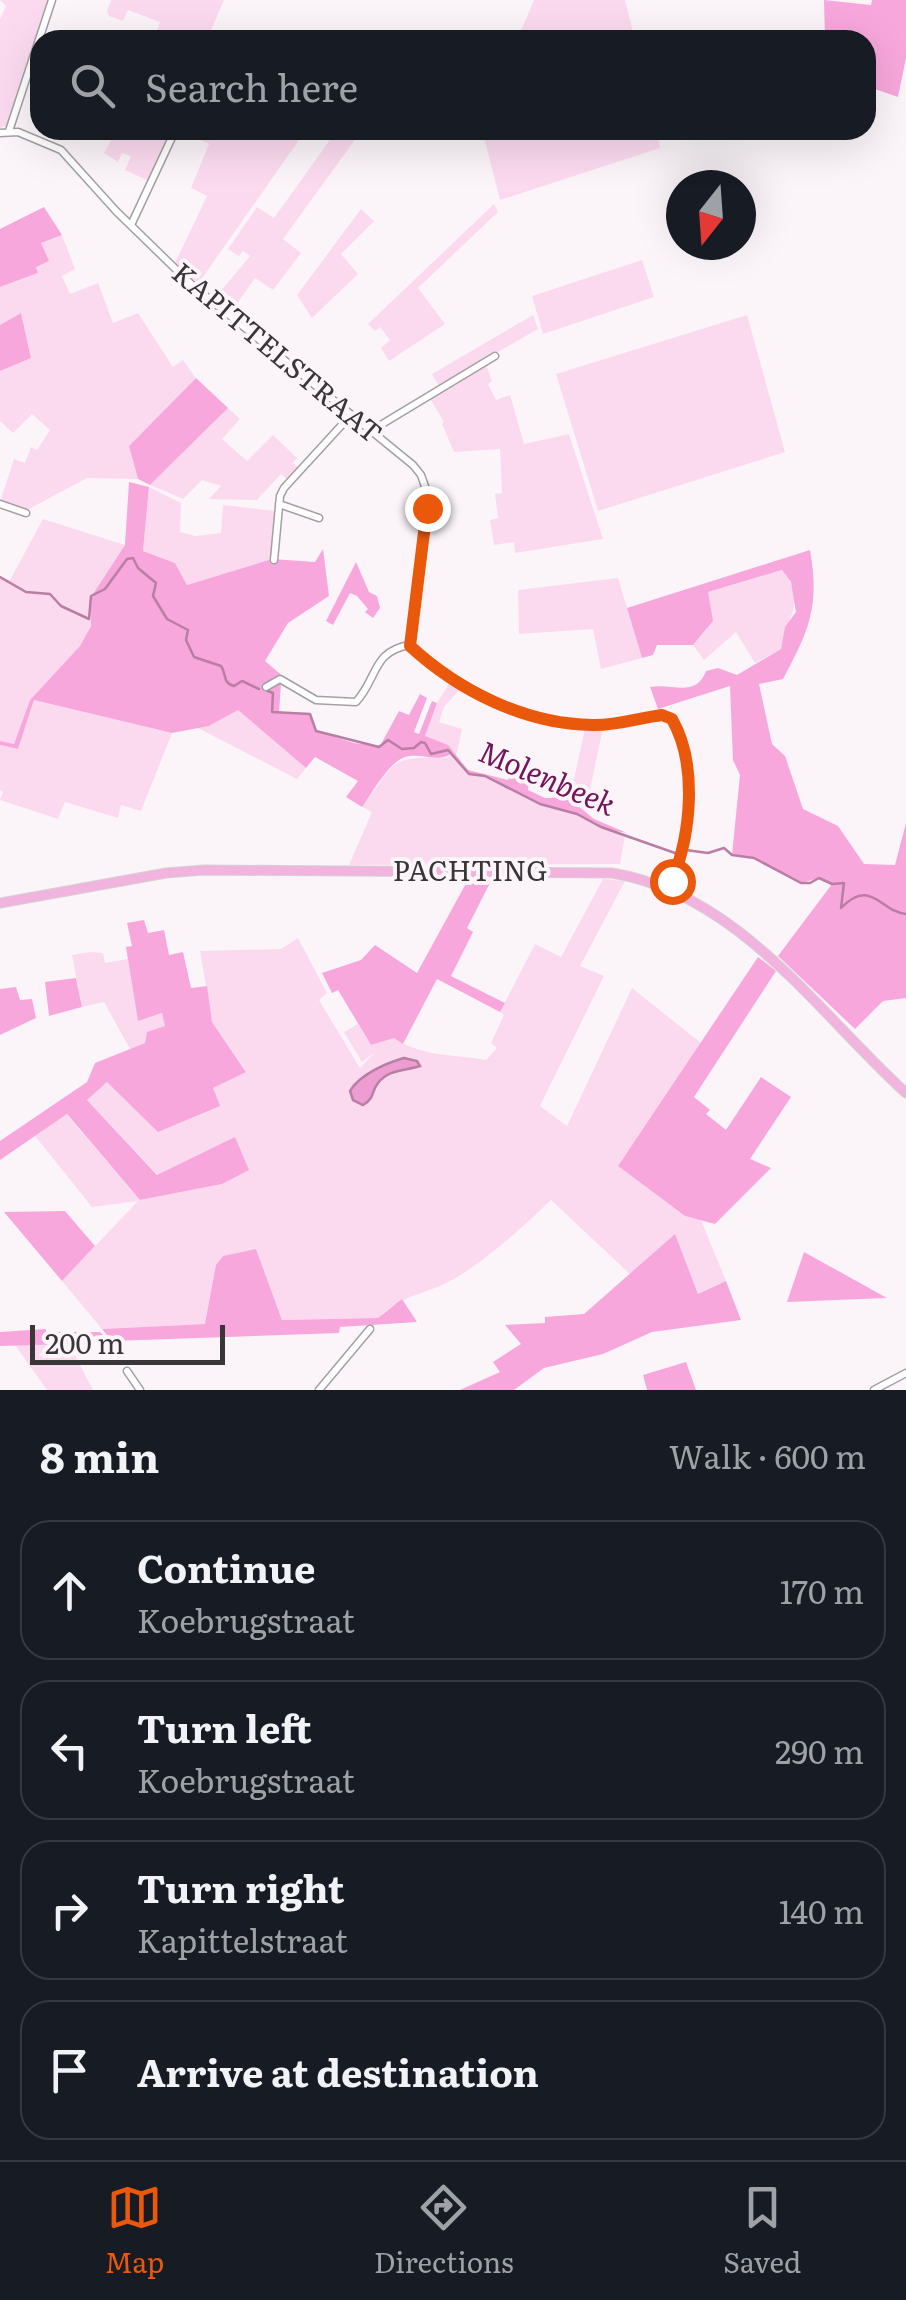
<!DOCTYPE html>
<meta charset="utf-8">
<style>
:root{--surface:#171b24;--page:#20242c;--text:#f1f3f6;--muted:#9ea1a6;--line:#363941;--accent:#ea580c}
body{margin:0;font-family:Literata,serif;background:var(--page);color:var(--text)}
.compass{position:absolute;left:666px;top:170px;width:90px;height:90px;border-radius:50%;background:var(--surface);box-shadow:0 10px 40px #0002;rotate:197deg}
.scale{position:absolute;left:30px;bottom:25px;width:195px;box-sizing:border-box;padding-left:10px;border:5px solid #393638;border-top:0;font-size:28px;line-height:35px;white-space:nowrap;color:#393638;-webkit-text-stroke:8px #fbf5f9;paint-order:stroke}
.stop{position:absolute;width:30px;height:30px;margin:-22px;border:8px solid #ea580c;border-radius:50%;background:#fff}
.stop.end{background:#ea580c;border-color:#fff;box-shadow:0 2px 10px #0008}
.list{margin:0;padding:0;list-style:none}
h2{display:flex;justify-content:space-between;align-items:center;height:130px;margin:0;padding:0 40px;font-size:42px}
h2 small{font-size:32px;font-weight:400;color:var(--muted)}
.list li{display:grid;grid-template-columns:65px 1fr auto;gap:30px;align-items:center;box-sizing:border-box;height:140px;margin:0 20px 20px;padding:0 20px;border:2px solid var(--line);border-radius:30px}
.list b{display:block;font-size:38px;white-space:nowrap}
.list p{margin:0;font-size:32px;white-space:nowrap;color:var(--muted)}
.list em{font-size:32px;font-style:normal;color:var(--muted)}
.icon{flex:none;width:55px;height:55px;fill:none;stroke:currentColor;stroke-width:2;stroke-linecap:round;stroke-linejoin:round}
.map{position:relative;flex:none;width:906px;height:1390px;overflow:hidden}
.search{position:absolute;background:var(--surface);box-shadow:0 10px 40px #0002;left:30px;right:30px;top:30px;height:110px;display:flex;align-items:center;gap:25px;box-sizing:border-box;padding:0 35px;border-radius:30px;color:var(--muted);font-size:38px}
.sheet{height:770px;background:var(--surface)}
nav{display:flex;justify-content:space-around;align-items:center;box-sizing:border-box;height:140px;border-top:2px solid var(--line);background:var(--surface);font-size:28px;color:var(--muted)}
nav a{display:grid;justify-items:center;gap:5px}
nav .on{color:var(--accent)}
.map>svg:first-child{display:block}
.green{fill:#fbdaef}
.forest{fill:#f8a7dc}
.water{fill:#ee9dd3;stroke:#b87ea4;stroke-width:2.5}
.lines{fill:none;stroke-linecap:round;stroke-linejoin:round}
.stream{stroke:#b87ea4;stroke-width:2.5}
.minor-casing{stroke:#a49fa2;stroke-width:9}
.major-casing{stroke:#d3d3d3;stroke-width:11}
.minor{stroke:#fff;stroke-width:6}
.major{stroke:#f2b3de;stroke-width:9}
.route{stroke:#ea580c;stroke-width:12}
.labels{text-anchor:middle;stroke-width:8;stroke-linejoin:round;paint-order:stroke}
.street-label{font-size:28px;fill:#393638;stroke:#fbf5f9}
.water-label{font-size:30px;font-style:italic;fill:#72155b;stroke:#fbf5f9}
</style>
<div class="map">
<svg width="906" height="1390" viewBox="0 0 906 1390">
<rect width="100%" height="100%" fill="#fbf5f9"/>
<!-- green -->
<path class="green" d="M0,0H52L8,125L0,128V19L6,6Z
M111,0H224L207,40H154L160,22L128,10L123,21L109,16L107,11Z
M534,0H625L635,40H517Z
M117,130H174L151,182L125,170L131,156L122,153L118,162L104,153Z
M180,130H306L198,284L175,263L207,196L191,188L209,144Z
M337,130H362L283,239L301,253L273,290L255,278L232,311L216,297L250,256L243,251L239,256L228,249L257,207L274,218Z
M482,130H656L660,148L500,200Z
M494,204L498,212L418,288L445,324L389,361L381,348L390,340L380,327L375,331L368,324Z
M361,209L374,221L341,254L358,274L312,318L297,295Z
M62,235L75,269L62,276L70,294L98,283L113,323L138,313L173,367L183,360L196,378L129,446L138,479L87,478L27,510L0,502L14,459L25,463L31,447L37,450L50,430L32,414L13,433L0,421V371L31,357L21,313L0,325V287L38,273L36,267L41,243Z
M642,260L654,297L543,334L532,296Z
M533,315L538,329L439,386L432,374Z
M747,315L785,452L598,511L556,374Z
M486,364L492,381L488,384L496,400L510,395L524,444L569,434L603,539L515,553L514,542L494,545L490,520L498,518L495,494L502,493L500,449L454,452L442,424L444,422L429,397Z
M228,408L240,419L222,439L247,461L273,435L297,458L293,463L299,469L288,480L281,474L257,500L209,499L221,486L202,480L183,499L150,485Z
M149,487L181,503L180,532L195,536L221,533L223,505L275,511L272,559L187,585L175,563L143,551Z
M43,519L125,545L91,597V626L80,646L30,700L14,744L0,741V577L10,580Z
M783,570C806,604 788,614 781,649L755,663L736,632L704,660L693,645L707,629V592Z
M618,578L642,658L601,669L593,629L519,634L518,590Z
M450,682L460,689L444,707L439,722L462,729L456,757L448,745L424,736L437,703Z
M34,700L172,733L141,811L121,805L118,818L65,802L58,819L0,800L3,792L0,790V745L18,749Z
M238,710L306,768L297,779L198,728L209,726Z
M585,728H603L585,813L576,801L552,798L557,775L574,779Z
M452,753L469,774L485,776L540,804L577,814L625,835L620,864L349,865L372,812L362,807C397,761 388,756 447,758Z
M603,879L625,881L580,966L604,976L540,1106L567,1126L632,988L701,1043L618,1166L685,1216L701,1220L726,1281L698,1294L675,1235L631,1275L551,1200C521,1229 490,1257 454,1279C426,1295 404,1293 378,1318L282,1320L256,1249L205,1324L102,1329L62,1281L138,1201L92,1207L35,1136L66,1114L140,1200L222,1184L158,1175L86,1099L107,1082L213,1088L246,1071L212,1022L200,951L281,949L298,938L327,993L319,1000L360,1068L375,1052L362,1062L344,1032L358,1024L371,1045L394,1038C422,1057 453,1054 486,1060L497,1048L491,1043L504,1015L500,1012L535,944L561,957Z
M90,952L103,953L105,963L128,959L138,1020L163,1013L166,1026L146,1043L130,1049L104,1002L82,1007L72,955Z
M69,1344L93,1390H47L15,1345Z"/>
<!-- forest -->
<path class="forest" d="M824,0L871,5L872,0H906V58L898,97L866,86V40H825Z
M44,207L62,235L41,243L49,261L36,267L38,273L0,287V229Z
M21,313L31,358L0,371V325Z
M196,378L228,408L150,485L138,479L129,446Z
M129,482L149,487L143,551L175,563L187,585L272,559L315,562L323,549L329,596L288,623L265,661L285,678L281,683L279,713L310,714L316,731L354,743L380,746L399,711L409,715L420,694L427,698L414,732L419,734L432,701L437,703L425,736L448,745L468,770L508,780L510,776L516,778L518,768L531,771L528,790L545,798H568L594,819L627,833L609,830L577,814L540,804L485,776L469,774L452,753C439,764 421,752 405,757C388,763 373,792 362,807L346,797L358,781L315,757L306,768L238,710L209,726L172,733L34,700L18,749L0,745V741L14,744L30,700L80,646L91,626V597L125,545Z
M810,550C820,606 809,631 783,679L759,684L772,744L785,756L803,809L838,826L864,864L895,865L906,823V998L883,1001L855,1029L778,956L832,884L819,878L801,883L754,858L732,855L740,775L733,760L730,686L658,709L650,687C673,683 696,698 706,671L718,668L737,675L781,649L785,627L796,612L791,582L782,570L708,592L713,621L693,645H657L653,655L642,658L627,608Z
M356,562L369,592L377,596L380,608L373,618L365,612L368,609L357,596L350,593L333,625L326,621Z
M470,876L493,877L467,928L473,932L451,976L505,1003L500,1012L437,979L403,1044L394,1038L371,1045L338,990L332,993L322,973L361,960L375,945L417,973Z
M144,920L148,933L164,930L169,955L183,952L191,988L207,986L212,1022L246,1072L213,1088L220,1106L158,1132L107,1082L87,1100L157,1175L235,1137L249,1170L222,1184L140,1200L67,1114L0,1160V1141L87,1082L95,1063L145,1043L147,1032L165,1026L162,1013L138,1021L126,947L132,946L127,923Z
M758,957L776,971L694,1097L710,1110L706,1114L726,1130L761,1077L791,1097L750,1159L771,1168L715,1224L685,1216L618,1166Z
M76,978L82,1007L49,1016L45,982Z
M16,987L20,1000L32,999L36,1018L0,1035V989Z
M65,1211L95,1246L62,1281L4,1212Z
M675,1234L698,1294L726,1281L741,1320L652,1332L603,1354L544,1368L514,1390H460L500,1372L493,1362L521,1344L505,1325L545,1323V1317L584,1314Z
M256,1249L282,1320L378,1318L402,1299L417,1322L340,1327L339,1333L112,1341L102,1329L205,1324L216,1265L223,1256Z
M804,1252L887,1298L787,1302Z
M46,1329V1332H100L104,1336L69,1338V1344L0,1346V1332Z
M686,1362L696,1390H647L643,1375Z"/>
<!-- water -->
<path class="water" d="M404,1058L417,1061L420,1066C405,1071 389,1069 378,1083C371,1092 375,1098 363,1105L353,1100L350,1091C359,1075 386,1063 404,1058Z"/>
<g class="lines">
<!-- stream -->
<path class="stream" d="M0,577L26,592L50,594L61,606L89,619L91,596L105,589L127,559L133,558L138,568L156,583L153,596L167,619L188,630L186,640L194,657L221,666C227,674 222,683 234,686L242,681L259,689
M268,691L273,693L272,712L310,714L316,731L379,747L388,740L402,749L414,748L421,742L425,743L431,754L448,750L469,774L485,776L540,804L577,814L601,827L675,853
M686,850L708,853L724,848L732,855L754,858L801,883H810L819,878L832,884L844,883L841,908C871,877 881,912 906,914"/>
<defs>
<path id="minor" d="M9,131L52,0
M0,133L18,132L61,150L116,211L191,284L413,465L421,475L428,495L410,645
M131,225L175,131
M369,432L495,356
M0,504L26,513
M279,504L319,518
M274,560L280,496L284,488L350,416
M410,645C459,691 525,724 592,725C615,726 639,718 662,715L672,719C698,764 690,844 669,889
M266,687L280,679L316,700L356,702C378,678 372,651 410,645
M127,1371L140,1390
M319,1390L370,1329
M874,1390L906,1373"/>
<path id="major" d="M0,903L166,873L204,870L612,873C739,894 818,1013 906,1093"/>
</defs>
<!-- minor casing -->
<use href="#minor" class="minor-casing"/>
<!-- major casing -->
<use href="#major" class="major-casing"/>
<!-- minor -->
<use href="#minor" class="minor"/>
<!-- major -->
<use href="#major" class="major"/>
</g>
<g class="lines">
<!-- route -->
<path class="route" d="M427,508L410,646C459,691 525,724 592,725C615,726 639,718 662,715L672,719C698,765 691,834 672,881"/>
</g>
<g class="labels">
<!-- street labels -->
<g class="street-label">
<text transform="translate(277 353) rotate(40)" y="10">KAPITTELSTRAAT</text>
<text x="470" y="881">PACHTING</text>
</g>
<!-- water labels -->
<g class="water-label">
<text transform="translate(547 779) rotate(23)" y="10">Molenbeek</text>
</g>
</g>
</svg>
<svg class="compass" viewBox="-18 -18 36 36"><path d="M0-13l5 13h-10z" fill="#e53935"/><path d="M0 13l5-13h-10z" fill="#9ea1a6"/></svg>
<div class="scale">200 m</div>
<div class="stop" style="left:672px;top:881px"></div>
<div class="stop end" style="left:427px;top:508px"></div>
<div class="search"><svg class="icon" aria-label="search" viewBox="0 0 24 24"><circle cx="10" cy="10" r="6"/><path d="M15 15l6 6"/></svg>Search here</div>
</div>
<section class="sheet">
<h2>8 min<small>Walk · 600 m</small></h2>
<ul class="list">
<li><svg class="icon" aria-label="ahead" viewBox="0 0 24 24"><path d="M12 20V5M6 11l6-6 6 6"/></svg><div><b>Continue</b><p>Koebrugstraat</p></div><em>170 m</em></li>
<li><svg class="icon" aria-label="left" viewBox="0 0 24 24"><path d="M17 20v-9H6M10 6l-5 5 5 5"/></svg><div><b>Turn left</b><p>Koebrugstraat</p></div><em>290 m</em></li>
<li><svg class="icon" aria-label="right" viewBox="0 0 24 24"><path d="M7 20v-9h11M14 6l5 5-5 5"/></svg><div><b>Turn right</b><p>Kapittelstraat</p></div><em>140 m</em></li>
<li><svg class="icon" aria-label="arrive" viewBox="0 0 24 24"><path d="M6 21V4h12l-3 4 3 4H6"/></svg><div><b>Arrive at destination</b></div></li>
</ul>
</section>
<nav>
<a class="on"><svg class="icon" aria-label="map" viewBox="0 0 24 24"><path d="M3 6l6-2 6 2 6-2v14l-6 2-6-2-6 2zM9 4v14M15 6v14"/></svg>Map</a>
<a><svg class="icon" aria-label="directions" viewBox="0 0 24 24"><path d="M12 3l9 9-9 9-9-9zM9 14v-3h6M13 9l2 2-2 2"/></svg>Directions</a>
<a><svg class="icon" aria-label="saved" viewBox="0 0 24 24"><path d="M7 4h10v16l-5-4-5 4z"/></svg>Saved</a>
</nav>
